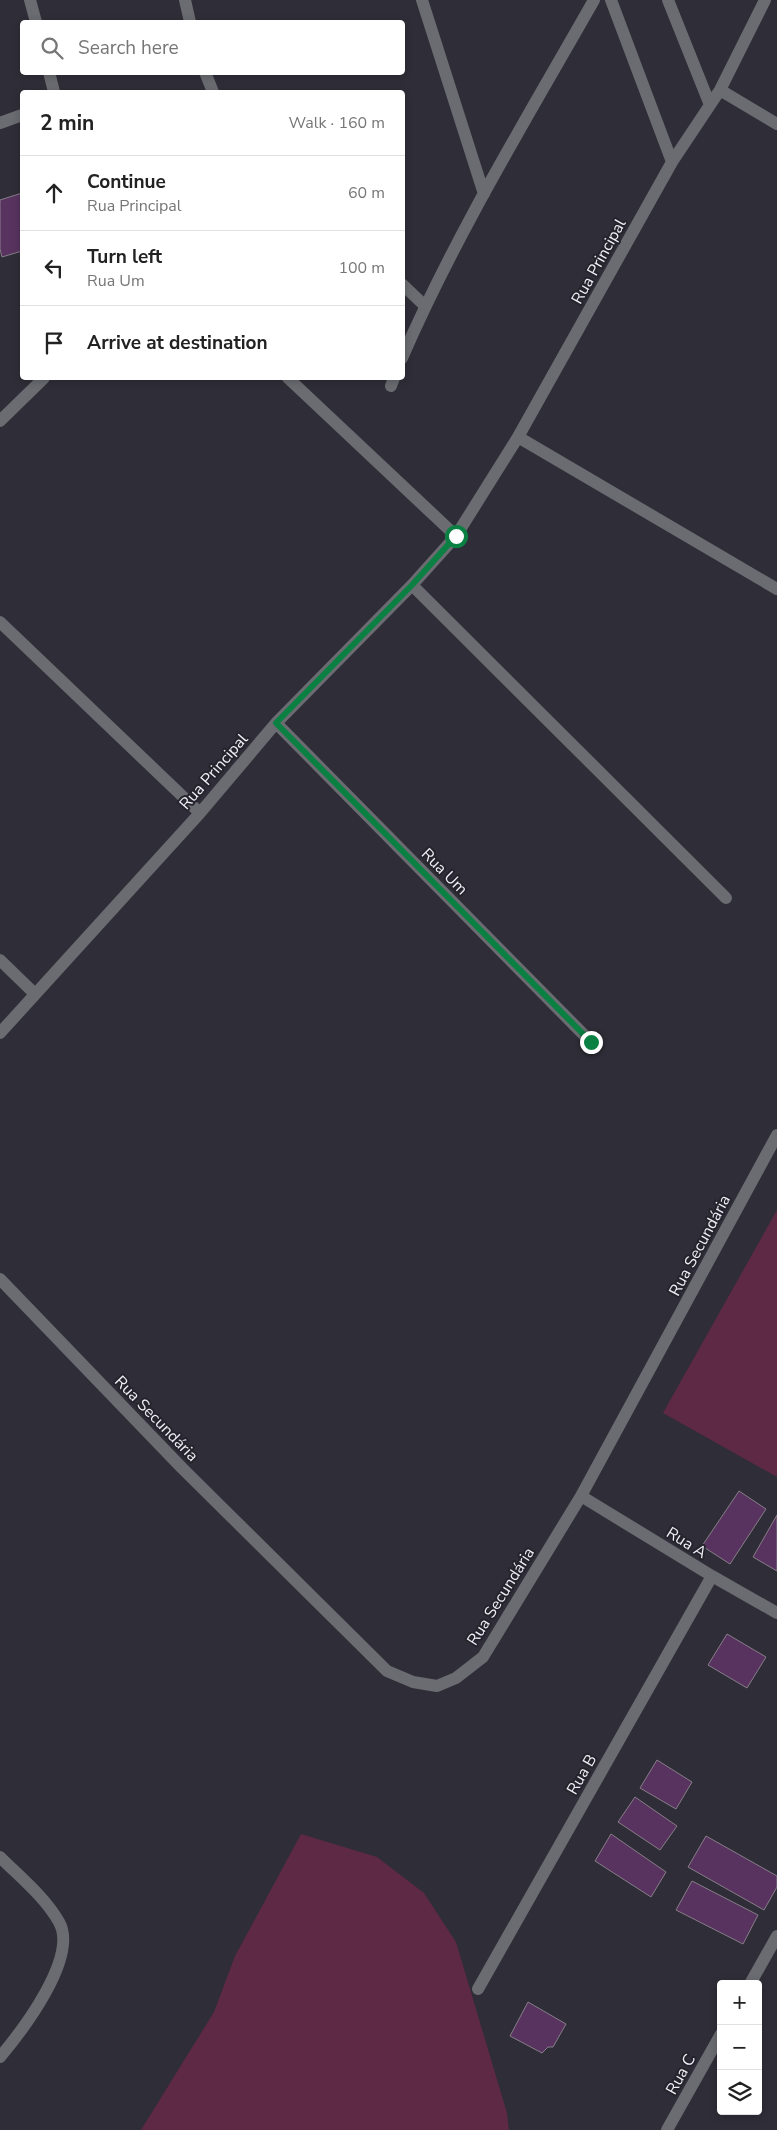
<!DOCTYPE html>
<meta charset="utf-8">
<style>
:root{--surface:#fff;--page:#f2f2f2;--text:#222;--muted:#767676;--line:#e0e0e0}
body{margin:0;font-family:"Nunito Sans",sans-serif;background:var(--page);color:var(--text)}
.controls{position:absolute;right:15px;bottom:15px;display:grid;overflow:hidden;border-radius:5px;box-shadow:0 2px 8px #0003}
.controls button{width:45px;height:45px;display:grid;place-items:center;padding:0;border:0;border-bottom:1px solid var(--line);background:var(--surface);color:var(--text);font:25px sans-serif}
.stop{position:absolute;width:15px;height:15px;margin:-11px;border:4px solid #0b8043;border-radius:50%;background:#fff}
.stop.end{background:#0b8043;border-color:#fff;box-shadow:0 1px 5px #0008}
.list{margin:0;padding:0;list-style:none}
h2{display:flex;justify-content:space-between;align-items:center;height:65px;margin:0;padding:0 20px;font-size:21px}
h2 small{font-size:16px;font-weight:400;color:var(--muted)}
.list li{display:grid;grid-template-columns:32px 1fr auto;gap:15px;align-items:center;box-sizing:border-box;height:75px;padding:0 20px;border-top:1px solid var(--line)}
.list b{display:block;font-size:19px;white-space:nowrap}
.list p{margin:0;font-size:16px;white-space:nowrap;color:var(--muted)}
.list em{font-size:16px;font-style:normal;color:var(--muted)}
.icon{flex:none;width:28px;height:28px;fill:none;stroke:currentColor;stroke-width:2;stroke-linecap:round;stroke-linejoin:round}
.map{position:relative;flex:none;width:777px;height:2130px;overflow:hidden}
.search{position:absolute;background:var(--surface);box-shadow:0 2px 8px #0003;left:20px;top:20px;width:385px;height:55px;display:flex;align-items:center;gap:12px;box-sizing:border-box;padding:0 18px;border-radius:5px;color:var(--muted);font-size:19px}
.panel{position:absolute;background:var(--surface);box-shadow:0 2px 8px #0003;left:20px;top:90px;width:385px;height:290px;border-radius:5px}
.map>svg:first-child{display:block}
.green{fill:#5d2944}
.building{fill:#58335f;stroke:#867e88}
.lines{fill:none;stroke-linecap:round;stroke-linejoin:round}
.minor{stroke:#6a6c71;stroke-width:12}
.route{stroke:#0b8043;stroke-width:6}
.labels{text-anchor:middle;stroke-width:4;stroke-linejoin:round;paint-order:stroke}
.street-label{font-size:16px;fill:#f0eff5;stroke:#25242d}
</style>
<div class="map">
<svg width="777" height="2130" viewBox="0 0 777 2130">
<rect width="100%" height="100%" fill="#2f2d37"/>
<!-- green -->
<path class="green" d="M777,1210V1477L663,1413Z
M301,1834L377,1857L424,1893L456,1942L507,2113L509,2130H141L214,2012L235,1956Z"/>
<!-- building -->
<path class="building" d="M22,193V251L2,257L0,249V200Z
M739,1491L766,1509L730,1564L702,1546Z
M777,1515V1571L753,1557Z
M727,1634L766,1657L747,1688L708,1665Z
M657,1760L692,1782L676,1809L640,1788Z
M635,1797L677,1826L660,1850L618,1822Z
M611,1834L666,1872L651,1897L595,1861Z
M706,1836L777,1876V1887L764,1910L688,1867Z
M692,1881L758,1915L743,1944L676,1910Z
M528,2002L566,2024L553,2047H548L542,2053L510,2036Z"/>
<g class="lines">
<!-- minor -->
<path class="minor" d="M30,0L36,22
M185,0L190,22
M422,0L484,194
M611,0L672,162
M668,0L710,105
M49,72L54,92
M205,72L213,92
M720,90L777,124
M0,123L22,115
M402,284L425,306
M402,358C456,234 527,118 594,0
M288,378L456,536
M391,386L394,378
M0,421L44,378
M518,437L777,589
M412,585L726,898
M0,622L200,813
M276,723L591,1042
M0,960L35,994
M0,1033L200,813L276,723L412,585L456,536L518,437L672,162L720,90L765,0
M0,1279L182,1468L387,1671L413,1682L437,1686L456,1678L483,1657L581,1496L777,1135
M581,1496L712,1576L777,1613
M0,1857C20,1877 45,1897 59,1922C79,1957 22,2031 0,2057
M750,1984L777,1936
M478,1989L712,1576
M667,2130L721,2034"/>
</g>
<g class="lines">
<!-- route -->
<path class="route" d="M456,536L412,585L276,723L591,1042"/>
</g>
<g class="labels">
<!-- street labels -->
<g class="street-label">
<text transform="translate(598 261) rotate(-61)" y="6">Rua Principal</text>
<text transform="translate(213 771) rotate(-49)" y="6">Rua Principal</text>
<text transform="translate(445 871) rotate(45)" y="6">Rua Um</text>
<text transform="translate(699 1245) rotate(-62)" y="6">Rua Secundária</text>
<text transform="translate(157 1418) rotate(46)" y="6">Rua Secundária</text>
<text transform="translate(687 1542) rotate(32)" y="6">Rua A</text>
<text transform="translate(500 1596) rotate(-58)" y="6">Rua Secundária</text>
<text transform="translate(581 1774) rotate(-60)" y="6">Rua B</text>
<text transform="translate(680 2074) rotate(-61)" y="6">Rua C</text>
</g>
</g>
</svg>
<div class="controls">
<button>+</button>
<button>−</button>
<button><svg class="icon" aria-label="layers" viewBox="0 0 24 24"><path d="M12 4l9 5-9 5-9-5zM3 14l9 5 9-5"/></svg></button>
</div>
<div class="stop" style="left:456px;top:536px"></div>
<div class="stop end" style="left:591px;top:1042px"></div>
<div class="search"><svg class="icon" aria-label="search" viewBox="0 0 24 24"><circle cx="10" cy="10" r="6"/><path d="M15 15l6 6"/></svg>Search here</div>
<section class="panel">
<h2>2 min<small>Walk · 160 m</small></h2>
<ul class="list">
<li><svg class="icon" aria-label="ahead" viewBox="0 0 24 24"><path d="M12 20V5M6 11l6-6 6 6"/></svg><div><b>Continue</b><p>Rua Principal</p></div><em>60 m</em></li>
<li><svg class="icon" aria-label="left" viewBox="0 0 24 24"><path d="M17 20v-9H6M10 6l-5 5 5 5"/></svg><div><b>Turn left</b><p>Rua Um</p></div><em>100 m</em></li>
<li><svg class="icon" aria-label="arrive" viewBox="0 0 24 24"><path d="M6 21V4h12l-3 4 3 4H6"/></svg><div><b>Arrive at destination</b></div></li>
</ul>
</section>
</div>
